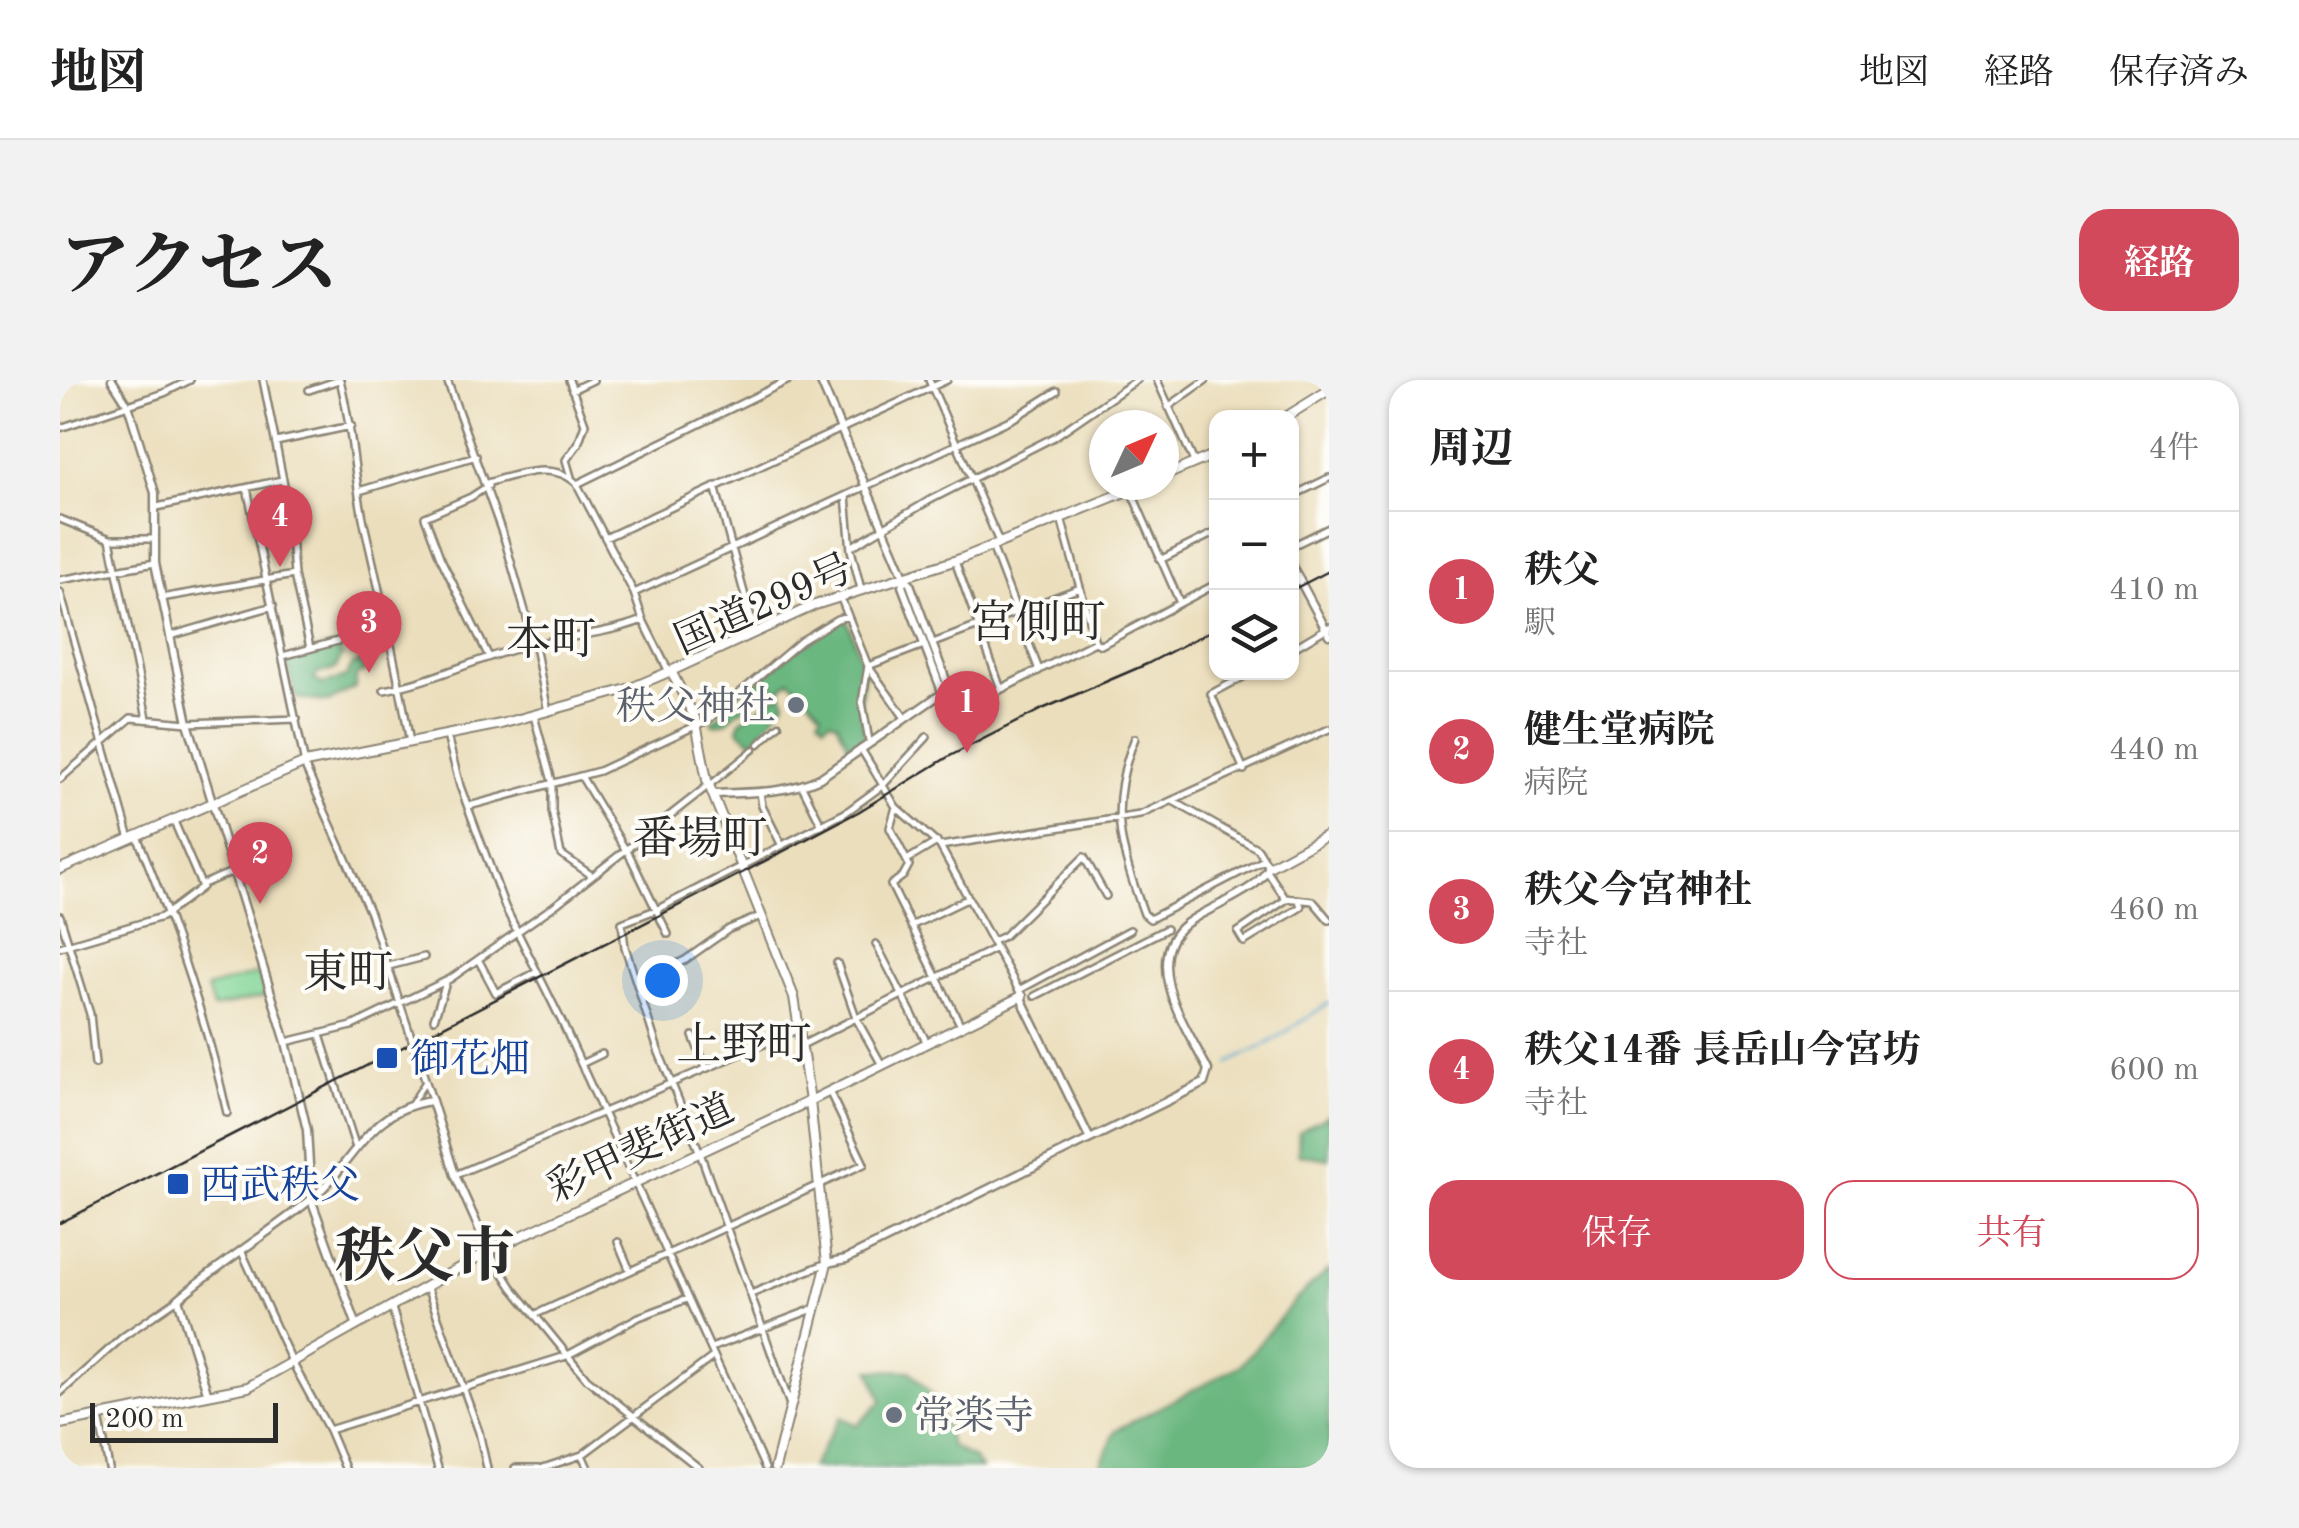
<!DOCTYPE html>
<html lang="ja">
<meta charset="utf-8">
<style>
:root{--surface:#fff;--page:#f2f2f2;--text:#222;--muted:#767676;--line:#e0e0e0;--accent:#d1495b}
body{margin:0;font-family:"Old Standard TT","Noto Serif JP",serif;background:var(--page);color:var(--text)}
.controls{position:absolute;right:30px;top:30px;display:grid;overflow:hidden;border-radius:20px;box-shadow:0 2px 8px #0004}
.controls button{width:90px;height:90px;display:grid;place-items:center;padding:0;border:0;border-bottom:2px solid var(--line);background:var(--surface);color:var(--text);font:50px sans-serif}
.compass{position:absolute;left:1029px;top:30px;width:90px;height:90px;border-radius:50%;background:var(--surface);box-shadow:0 2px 8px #0004;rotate:46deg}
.scale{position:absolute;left:30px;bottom:25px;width:188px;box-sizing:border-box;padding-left:10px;border:5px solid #2b2b2b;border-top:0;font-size:28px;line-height:35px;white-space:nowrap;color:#2b2b2b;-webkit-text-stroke:8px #fdfcf7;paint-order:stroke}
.you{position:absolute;left:602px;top:600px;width:35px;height:35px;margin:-25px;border:8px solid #fff;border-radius:50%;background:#1a73e8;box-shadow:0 0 0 15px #1a73e833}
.badge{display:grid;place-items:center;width:65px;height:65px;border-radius:50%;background:var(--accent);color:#fff;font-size:32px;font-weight:700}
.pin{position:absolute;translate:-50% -82px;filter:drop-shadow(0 2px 5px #0008)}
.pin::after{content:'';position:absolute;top:52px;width:35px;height:30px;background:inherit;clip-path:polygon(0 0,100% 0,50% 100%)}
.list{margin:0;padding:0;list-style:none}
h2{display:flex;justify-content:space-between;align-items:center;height:130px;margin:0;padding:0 40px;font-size:42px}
h2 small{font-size:32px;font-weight:400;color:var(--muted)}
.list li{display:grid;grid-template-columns:65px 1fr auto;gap:30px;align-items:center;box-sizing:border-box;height:160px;padding:0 40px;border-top:2px solid var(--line)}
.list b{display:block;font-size:38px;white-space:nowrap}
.list p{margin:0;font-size:32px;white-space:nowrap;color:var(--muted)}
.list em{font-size:32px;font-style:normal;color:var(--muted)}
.actions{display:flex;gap:20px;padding:30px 40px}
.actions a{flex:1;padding:22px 0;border:2px solid var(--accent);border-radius:30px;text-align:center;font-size:35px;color:var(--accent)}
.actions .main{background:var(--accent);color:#fff}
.icon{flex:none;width:55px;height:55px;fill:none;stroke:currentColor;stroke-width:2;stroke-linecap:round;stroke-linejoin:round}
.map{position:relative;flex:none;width:1269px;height:1088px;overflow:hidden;border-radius:30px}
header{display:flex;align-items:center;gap:60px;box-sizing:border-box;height:140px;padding:0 50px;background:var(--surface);border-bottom:2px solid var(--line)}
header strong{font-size:48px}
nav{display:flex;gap:55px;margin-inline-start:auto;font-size:35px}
.intro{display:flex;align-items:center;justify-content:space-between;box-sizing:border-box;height:240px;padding:0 60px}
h1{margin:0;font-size:70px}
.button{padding:25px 45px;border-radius:30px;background:var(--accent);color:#fff;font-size:35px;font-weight:700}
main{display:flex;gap:60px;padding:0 60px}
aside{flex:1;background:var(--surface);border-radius:30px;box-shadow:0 2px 8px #0004}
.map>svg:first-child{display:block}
.green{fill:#83d698;stroke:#578062;stroke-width:2.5}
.forest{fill:#6ab780;stroke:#4a7156;stroke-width:2.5}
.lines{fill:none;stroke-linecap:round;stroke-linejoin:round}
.stream{stroke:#51a6cd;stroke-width:2.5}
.pedestrian-casing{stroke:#8b8474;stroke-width:9}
.minor-casing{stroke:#8b8474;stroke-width:10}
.tertiary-casing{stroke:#8b8474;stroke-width:11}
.secondary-casing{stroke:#8b8474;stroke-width:11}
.primary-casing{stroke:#8b8474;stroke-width:12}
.trunk-casing{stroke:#8b8474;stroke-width:12}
.pedestrian{stroke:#fff;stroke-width:4}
.minor{stroke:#fff;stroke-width:5}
.tertiary{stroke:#fff;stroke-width:6}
.secondary{stroke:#fff;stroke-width:6}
.primary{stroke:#fff;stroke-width:8}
.trunk{stroke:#fff;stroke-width:8}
.rail{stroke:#2b2b2b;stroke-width:2.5}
.worship-dot{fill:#6b7280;stroke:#fdfcf7;stroke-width:4}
.transit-dot{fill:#1a4fb4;stroke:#fdfcf7;stroke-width:4}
.labels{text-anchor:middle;stroke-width:8;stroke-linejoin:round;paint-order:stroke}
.street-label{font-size:40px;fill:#2b2b2b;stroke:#fdfcf7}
.worship-label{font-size:40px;fill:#5b616d;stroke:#fdfcf7;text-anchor:end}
.transit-label{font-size:40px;fill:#164399;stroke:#fdfcf7;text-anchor:start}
.quarter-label{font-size:45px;fill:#2b2b2b;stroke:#fdfcf7}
.town-label{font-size:60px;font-weight:bold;fill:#2b2b2b;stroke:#fdfcf7}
</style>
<header>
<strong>地図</strong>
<nav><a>地図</a><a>経路</a><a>保存済み</a></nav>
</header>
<div class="intro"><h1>アクセス</h1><a class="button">経路</a></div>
<main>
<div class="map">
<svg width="1269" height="1088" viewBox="0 0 1269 1088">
<rect width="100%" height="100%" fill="#fdfcf7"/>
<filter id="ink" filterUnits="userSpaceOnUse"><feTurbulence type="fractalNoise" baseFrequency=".01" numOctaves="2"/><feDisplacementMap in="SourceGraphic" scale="20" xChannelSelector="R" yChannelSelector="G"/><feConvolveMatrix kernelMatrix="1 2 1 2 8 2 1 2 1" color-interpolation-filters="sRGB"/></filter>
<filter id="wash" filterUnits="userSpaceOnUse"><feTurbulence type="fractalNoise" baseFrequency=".0048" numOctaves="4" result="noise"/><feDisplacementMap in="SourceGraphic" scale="40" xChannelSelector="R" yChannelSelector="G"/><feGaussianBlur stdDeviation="2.25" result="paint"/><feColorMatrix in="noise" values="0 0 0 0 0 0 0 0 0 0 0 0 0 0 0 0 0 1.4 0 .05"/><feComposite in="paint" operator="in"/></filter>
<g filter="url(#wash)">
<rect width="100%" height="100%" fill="#ebdebc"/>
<!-- green -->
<path class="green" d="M199,593L206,616L153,628L147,608Z"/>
<!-- forest -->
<path class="forest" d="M784,240L788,242L805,291L800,321L805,356L789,367L777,342L770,340L764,344L759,338L762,332L730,300L720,310L726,321L695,360L691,361L678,349L681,340L718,315L712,303L666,342L656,345L651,342L746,260Z
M276,265L282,276L275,289L257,294L254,299L262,304L286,297L293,284L306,280L308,289L296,296V307L268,322L236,318L226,278Z
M1269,735V779L1238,774L1239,752Z
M1269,889V1088H1039L1056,1050L1181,985L1234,921Z
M810,990L850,991L876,1020L891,1066L914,1079L921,1088H751L780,1037L797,1045L822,1021Z"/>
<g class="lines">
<!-- stream -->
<path class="stream" d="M1169,683L1209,663L1269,623"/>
</g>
</g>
<g filter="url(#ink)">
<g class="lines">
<defs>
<path id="pedestrian" d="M699,364L719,345
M651,404L694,369
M352,723L365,702"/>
<path id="minor" d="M203,0L229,130L234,195L250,268
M280,0C293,50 294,102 306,152C322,222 338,292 350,363
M387,0L445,161L475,266L488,332
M509,0L525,44L518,64L506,80L511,97
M869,0L939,162
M1097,0L1135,84
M249,10L279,0
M512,10L533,0
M1108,27L1146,0
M0,48L104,13L130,0
M216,62L291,46
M427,103C454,95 494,80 517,104L574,213L583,240L609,292
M517,104L729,0
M428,106L411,117L365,137L380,177L429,277
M655,106L695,253
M187,108L246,389L310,533L372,720
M299,111L416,76
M1071,111L1120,223
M786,116L791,170L801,209
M1232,116L1269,98
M97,127L222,100
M1001,138L1035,262
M0,139L50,159H94
M545,158L887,0
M50,159L87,338
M932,166L979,290L1035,262L1041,265L1156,204
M1232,166L1269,148
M791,167L870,120L994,57L1077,0
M1100,180L1156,152
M895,181L941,309
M0,200L95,183
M0,212L70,459
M574,213L954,38L997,11
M780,216L808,286L845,338
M101,218L234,195
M110,256L213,226
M873,263L1020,208
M1232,269L1269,247
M223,276L329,247
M808,286L802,322L809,361
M808,286L864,265
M324,310C369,302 409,282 452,270C495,257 541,256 583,240
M474,336L492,401V431L501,474L531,495
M387,356L400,406L445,527L501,640L705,1088
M1075,358C1047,427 1060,467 1084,534L1090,539L1204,480
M801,369L836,427L880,466L962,616
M1184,390L1151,314L1192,292
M521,396L565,469
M0,399L71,338L128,343L237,339
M742,406L761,444
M700,412L702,426L722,466
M1113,421L1198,469L1209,487
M409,426L539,391L648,340L741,261L777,239L788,236
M836,427L830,448L849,485L843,496L831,505L901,646
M77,456C114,546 146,638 167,733
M880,466L1080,435L1269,349
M566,468L608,554
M847,480L877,462
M1207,491L1225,518L1253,521L1269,540
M141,505L174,491
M1227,519L1178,552L1184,562L1241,527L1239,520
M0,536L30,634L35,684
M851,546L909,518
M933,561L944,556L1024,477L1046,516
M816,564L867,663
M0,567L102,537L142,507L113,439
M419,581L436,613L477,592
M777,583L797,640L822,685
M329,586L364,577
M577,603L625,580L669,549L701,536
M959,610L1070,550
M975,616L1106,549
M374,639L387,600
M260,655L295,765
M633,656L646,688
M226,662L292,646L390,599L494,526L649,405
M742,665L936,568
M521,684L542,674
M395,795L737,650
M558,862L570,891
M181,870L232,982L269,1050L285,1088
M429,871L452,907L527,999L639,1088
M367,907L419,1052L427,1088
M691,914L767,883
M332,928L378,1088
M474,935L804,784L770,713
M651,968L756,928
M0,1013L64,956L118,919
M730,1025L640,773L598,670L565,567L562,543L598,529L785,433L822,406L867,357
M39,1037L49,1088
M269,1050L506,976L579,937L627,919
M522,1075L528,1088
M455,1088H479
M483,1088L522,1075L654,976"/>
<path id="tertiary" d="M52,0L68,25L95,113V183L128,343L226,662L247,750L251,819L297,946
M1232,186L1269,255
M653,414C691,412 725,414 760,398L875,318L890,311L921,319L979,290
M960,616L1030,759
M767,883L786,879L1144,703L1148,690C1129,651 1082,587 1121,548C1132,537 1148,531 1161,524C1180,513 1198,507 1209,487
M118,919C160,883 206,855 249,821C294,785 306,729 372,721L395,795L429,871"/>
<path id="secondary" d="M760,0L844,196L850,204L890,311
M844,198L842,206L883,314
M118,919L148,1015"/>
<path id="primary" d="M0,489L245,383L441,344L571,308L611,291"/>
<path id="trunk" d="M1224,38L1269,10
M1104,96L1156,74
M1209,487L1269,454
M0,1044L188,1007L429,871L750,721L962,616
M715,1088L767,883L750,721L734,617L647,400L635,338L611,291L755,225L900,179L1082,105"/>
</defs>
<!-- pedestrian casing -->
<use href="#pedestrian" class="pedestrian-casing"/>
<!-- minor casing -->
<use href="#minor" class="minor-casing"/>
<!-- tertiary casing -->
<use href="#tertiary" class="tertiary-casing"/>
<!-- secondary casing -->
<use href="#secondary" class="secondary-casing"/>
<!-- primary casing -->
<use href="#primary" class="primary-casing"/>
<!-- trunk casing -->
<use href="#trunk" class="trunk-casing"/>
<!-- pedestrian -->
<use href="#pedestrian" class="pedestrian"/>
<!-- minor -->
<use href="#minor" class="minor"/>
<!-- tertiary -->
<use href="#tertiary" class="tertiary"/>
<!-- secondary -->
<use href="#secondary" class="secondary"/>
<!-- primary -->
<use href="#primary" class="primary"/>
<!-- trunk -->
<use href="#trunk" class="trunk"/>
<!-- rail -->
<path class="rail" d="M1232,210L1269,191
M0,843L684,492L798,432L888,377L980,330L1087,284L1156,248"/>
</g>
</g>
<!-- markers -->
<g class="worship-dot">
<circle cx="736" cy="325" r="10"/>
<circle cx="834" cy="1035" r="10"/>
</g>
<g class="transit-dot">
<rect x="315" y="666" width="24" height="24" rx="5"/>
<rect x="106" y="792" width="24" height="24" rx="5"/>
</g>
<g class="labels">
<!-- street labels -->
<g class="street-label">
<text transform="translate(703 223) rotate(-24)" y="14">国道299号</text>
<text transform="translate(580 767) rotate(-25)" y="14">彩甲斐街道</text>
</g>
<!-- worship labels -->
<g class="worship-label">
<text x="716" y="339">秩父神社</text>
<text x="854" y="1049" text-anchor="start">常楽寺</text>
</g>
<!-- transit labels -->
<g class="transit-label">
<text x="350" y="692">御花畑</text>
<text x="140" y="818">西武秩父</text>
</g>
<!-- quarter labels -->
<g class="quarter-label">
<text x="978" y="257">宮側町</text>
<text x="491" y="274">本町</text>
<text x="640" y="473">番場町</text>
<text x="288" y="607">東町</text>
<text x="684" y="679">上野町</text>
</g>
<!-- town labels -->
<g class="town-label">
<text x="365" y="896">秩父市</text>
</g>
</g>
</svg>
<div class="controls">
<button>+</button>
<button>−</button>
<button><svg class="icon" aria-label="layers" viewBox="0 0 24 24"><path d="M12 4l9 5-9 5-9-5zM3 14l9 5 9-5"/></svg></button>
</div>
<svg class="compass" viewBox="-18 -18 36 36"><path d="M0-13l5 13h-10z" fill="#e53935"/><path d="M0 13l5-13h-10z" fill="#767676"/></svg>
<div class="scale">200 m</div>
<div class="you"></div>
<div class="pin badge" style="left:907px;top:373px">1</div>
<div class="pin badge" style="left:200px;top:524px">2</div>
<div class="pin badge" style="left:309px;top:293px">3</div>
<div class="pin badge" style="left:220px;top:187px">4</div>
</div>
<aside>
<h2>周辺<small>4件</small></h2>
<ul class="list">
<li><span class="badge">1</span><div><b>秩父</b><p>駅</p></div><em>410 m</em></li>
<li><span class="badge">2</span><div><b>健生堂病院</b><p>病院</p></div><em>440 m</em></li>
<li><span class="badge">3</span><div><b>秩父今宮神社</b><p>寺社</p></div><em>460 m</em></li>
<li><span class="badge">4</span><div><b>秩父14番 長岳山今宮坊</b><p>寺社</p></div><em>600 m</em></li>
</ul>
<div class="actions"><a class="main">保存</a><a>共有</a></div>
</aside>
</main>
